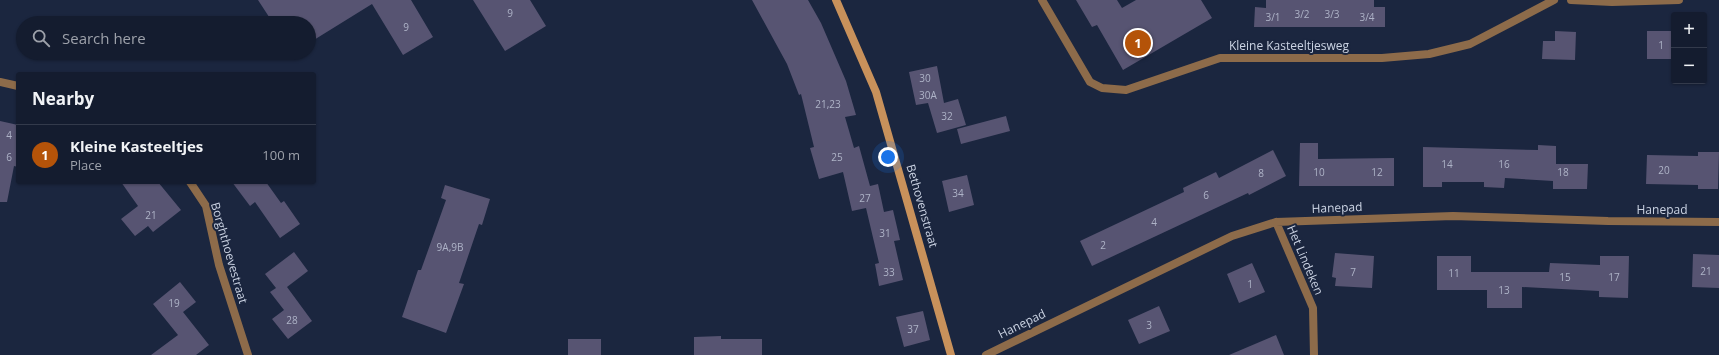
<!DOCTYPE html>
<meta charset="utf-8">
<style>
:root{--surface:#141c2f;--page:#1d2537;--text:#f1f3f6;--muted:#9da1aa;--line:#333a4b;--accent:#b45309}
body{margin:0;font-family:"Open Sans",sans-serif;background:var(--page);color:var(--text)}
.controls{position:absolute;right:12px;top:12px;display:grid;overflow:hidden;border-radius:4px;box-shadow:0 1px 3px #0004}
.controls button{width:36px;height:36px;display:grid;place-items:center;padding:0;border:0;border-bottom:1px solid var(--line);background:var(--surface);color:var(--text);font:20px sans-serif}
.you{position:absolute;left:888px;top:157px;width:14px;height:14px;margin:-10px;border:3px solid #fff;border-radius:50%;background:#1a73e8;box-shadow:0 0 0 6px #1a73e833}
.badge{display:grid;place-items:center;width:26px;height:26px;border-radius:50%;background:var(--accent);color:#fff;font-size:13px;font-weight:700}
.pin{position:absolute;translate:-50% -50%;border:2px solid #fff;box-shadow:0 1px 4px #0006}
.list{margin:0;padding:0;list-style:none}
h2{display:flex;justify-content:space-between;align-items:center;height:52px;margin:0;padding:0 16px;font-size:17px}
h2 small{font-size:13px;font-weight:400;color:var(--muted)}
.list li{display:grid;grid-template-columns:26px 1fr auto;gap:12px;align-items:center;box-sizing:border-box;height:60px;padding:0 16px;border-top:1px solid var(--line)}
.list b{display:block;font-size:15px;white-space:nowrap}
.list p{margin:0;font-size:13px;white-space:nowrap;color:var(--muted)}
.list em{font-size:13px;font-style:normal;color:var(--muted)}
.icon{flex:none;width:22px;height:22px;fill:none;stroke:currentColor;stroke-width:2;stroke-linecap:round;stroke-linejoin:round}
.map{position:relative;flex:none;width:1719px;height:355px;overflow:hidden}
.search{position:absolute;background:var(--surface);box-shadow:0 1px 3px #0004;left:16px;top:16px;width:300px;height:44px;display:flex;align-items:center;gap:10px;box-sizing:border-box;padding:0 14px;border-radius:22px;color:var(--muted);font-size:15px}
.panel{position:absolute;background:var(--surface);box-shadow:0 1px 3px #0004;left:16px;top:72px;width:300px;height:112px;border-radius:4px}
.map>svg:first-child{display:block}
.building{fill:#575472}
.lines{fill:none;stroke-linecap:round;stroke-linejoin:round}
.minor{stroke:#8d6b4a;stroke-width:8}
.secondary{stroke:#c8915b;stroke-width:8}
.labels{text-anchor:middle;stroke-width:4;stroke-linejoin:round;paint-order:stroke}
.number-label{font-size:10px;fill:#aeb3c7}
.street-label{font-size:12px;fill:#cbd3e3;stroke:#1b263f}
</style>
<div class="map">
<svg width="1719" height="355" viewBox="0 0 1719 355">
<rect width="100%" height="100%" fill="#1b263f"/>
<!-- building -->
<path class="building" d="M258,0H411L433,37L403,55L372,4L309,43V23H273Z
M473,0H530L546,26L505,51Z
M752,0H808L821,23L846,81L856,115L845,117L854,148L859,146L870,186L878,184L884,212L893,210L900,240L894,241L903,280L879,286L875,264L879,263L866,208L852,211L843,172L819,179L810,148L814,147L801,94L799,95L787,64Z
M1076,0H1117L1122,8L1136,0H1201L1212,18L1123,70L1097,25L1092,27Z
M1266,0H1374V7H1385V27H1254L1255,7L1266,8Z
M1555,31L1576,32L1575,60L1542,59L1543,41H1555Z
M1647,31H1674V59H1647Z
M937,66L944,103L958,99L966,125L937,133L928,103L916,105L909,72Z
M1006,116L1010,131L961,144L957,129Z
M0,121L18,125V167L14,166L7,202H0Z
M1300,143H1318V159L1394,158V186H1299Z
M1538,145L1556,146V164H1588L1587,189H1553V181L1505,178L1504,188L1484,187V182H1442V187H1423V147L1538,150Z
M1273,150L1286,176L1249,195L1248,193L1092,266L1080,241L1184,192L1183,188L1216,172L1219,178Z
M1698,152H1719L1718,189H1698V185L1646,184L1647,155L1698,156Z
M967,175L974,205L949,212L942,181Z
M121,182H158L181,210L153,232L148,226L135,236L121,219L138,206Z
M232,182H266L281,203L284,201L300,224L280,238L255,202L250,206Z
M445,185L490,199L482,225L479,224L459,283L464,284L446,333L402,317L418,270H421L446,200L441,198Z
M294,252L308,271L287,287L312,321L288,339L272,319L284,310L270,292L276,288L265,274Z
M1335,253L1374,256L1372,288L1335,286L1336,278L1332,277Z
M1693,254L1719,255V288L1692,287Z
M1437,256H1471V272H1549L1550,263L1600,265V256H1629L1628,298L1599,297V291L1522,287V308H1487V290H1437Z
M1252,263L1265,292L1239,303L1227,274Z
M180,282L196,302L183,312L209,345L196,355H151L178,335L153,304Z
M1159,306L1170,331L1139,344L1128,320Z
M923,311L930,340L904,347L896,317Z
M1276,335L1284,355H1229Z
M721,336V339H762V355H694V337Z
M568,339H601V355H568Z"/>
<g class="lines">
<!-- minor -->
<path class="minor" d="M1042,0L1090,82L1102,88L1126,90L1220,58H1382L1429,54L1470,44L1554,0
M1571,0L1612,2L1679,0
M0,82L18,86
M190,182L206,206L219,265L248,355
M1276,222L1313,308L1314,355
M986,355L1232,236L1276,222L1453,216L1608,221L1719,222"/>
<!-- secondary -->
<path class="secondary" d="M836,0L876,92L951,355"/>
</g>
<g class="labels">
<!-- number labels -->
<g class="number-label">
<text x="510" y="17">9</text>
<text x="1302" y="18">3/2</text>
<text x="1332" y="18">3/3</text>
<text x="1273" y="21">3/1</text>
<text x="1367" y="21">3/4</text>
<text x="406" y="31">9</text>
<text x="1661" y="49">1</text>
<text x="925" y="82">30</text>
<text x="928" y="99">30A</text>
<text x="828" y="108">21,23</text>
<text x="947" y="120">32</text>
<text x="9" y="139">4</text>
<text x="9" y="161">6</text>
<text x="837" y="161">25</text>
<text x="1447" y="168">14</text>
<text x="1504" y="168">16</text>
<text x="1664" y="174">20</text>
<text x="1319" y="176">10</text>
<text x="1377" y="176">12</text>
<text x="1563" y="176">18</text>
<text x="1261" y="177">8</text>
<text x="958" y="197">34</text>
<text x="1206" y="199">6</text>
<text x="865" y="202">27</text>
<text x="151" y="219">21</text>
<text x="1154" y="226">4</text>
<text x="885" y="237">31</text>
<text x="1103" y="249">2</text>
<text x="450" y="251">9A,9B</text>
<text x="1706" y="275">21</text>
<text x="889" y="276">33</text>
<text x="1353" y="276">7</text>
<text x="1454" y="277">11</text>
<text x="1565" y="281">15</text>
<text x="1614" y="281">17</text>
<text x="1250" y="288">1</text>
<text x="1504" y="294">13</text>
<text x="174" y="307">19</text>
<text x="292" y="324">28</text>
<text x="1149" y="329">3</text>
<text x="913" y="333">37</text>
</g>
<!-- street labels -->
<g class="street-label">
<text x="1289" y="50">Kleine Kasteeltjesweg</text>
<text transform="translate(922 206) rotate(74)" y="4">Bethovenstraat</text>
<text transform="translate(1337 208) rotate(-2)" y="4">Hanepad</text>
<text x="1662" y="214">Hanepad</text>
<text transform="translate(229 253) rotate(74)" y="4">Borghthoevestraat</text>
<text transform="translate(1305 260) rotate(67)" y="4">Het Lindeken</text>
<text transform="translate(1022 324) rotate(-26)" y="4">Hanepad</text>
</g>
</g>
</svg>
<div class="controls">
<button>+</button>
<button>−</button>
</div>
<div class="you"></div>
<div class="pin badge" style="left:1138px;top:43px">1</div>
<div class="search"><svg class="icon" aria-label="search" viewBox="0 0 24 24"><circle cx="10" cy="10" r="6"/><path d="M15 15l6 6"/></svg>Search here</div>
<section class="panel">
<h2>Nearby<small></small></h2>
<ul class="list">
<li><span class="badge">1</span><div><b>Kleine Kasteeltjes</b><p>Place</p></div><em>100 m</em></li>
</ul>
</section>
</div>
